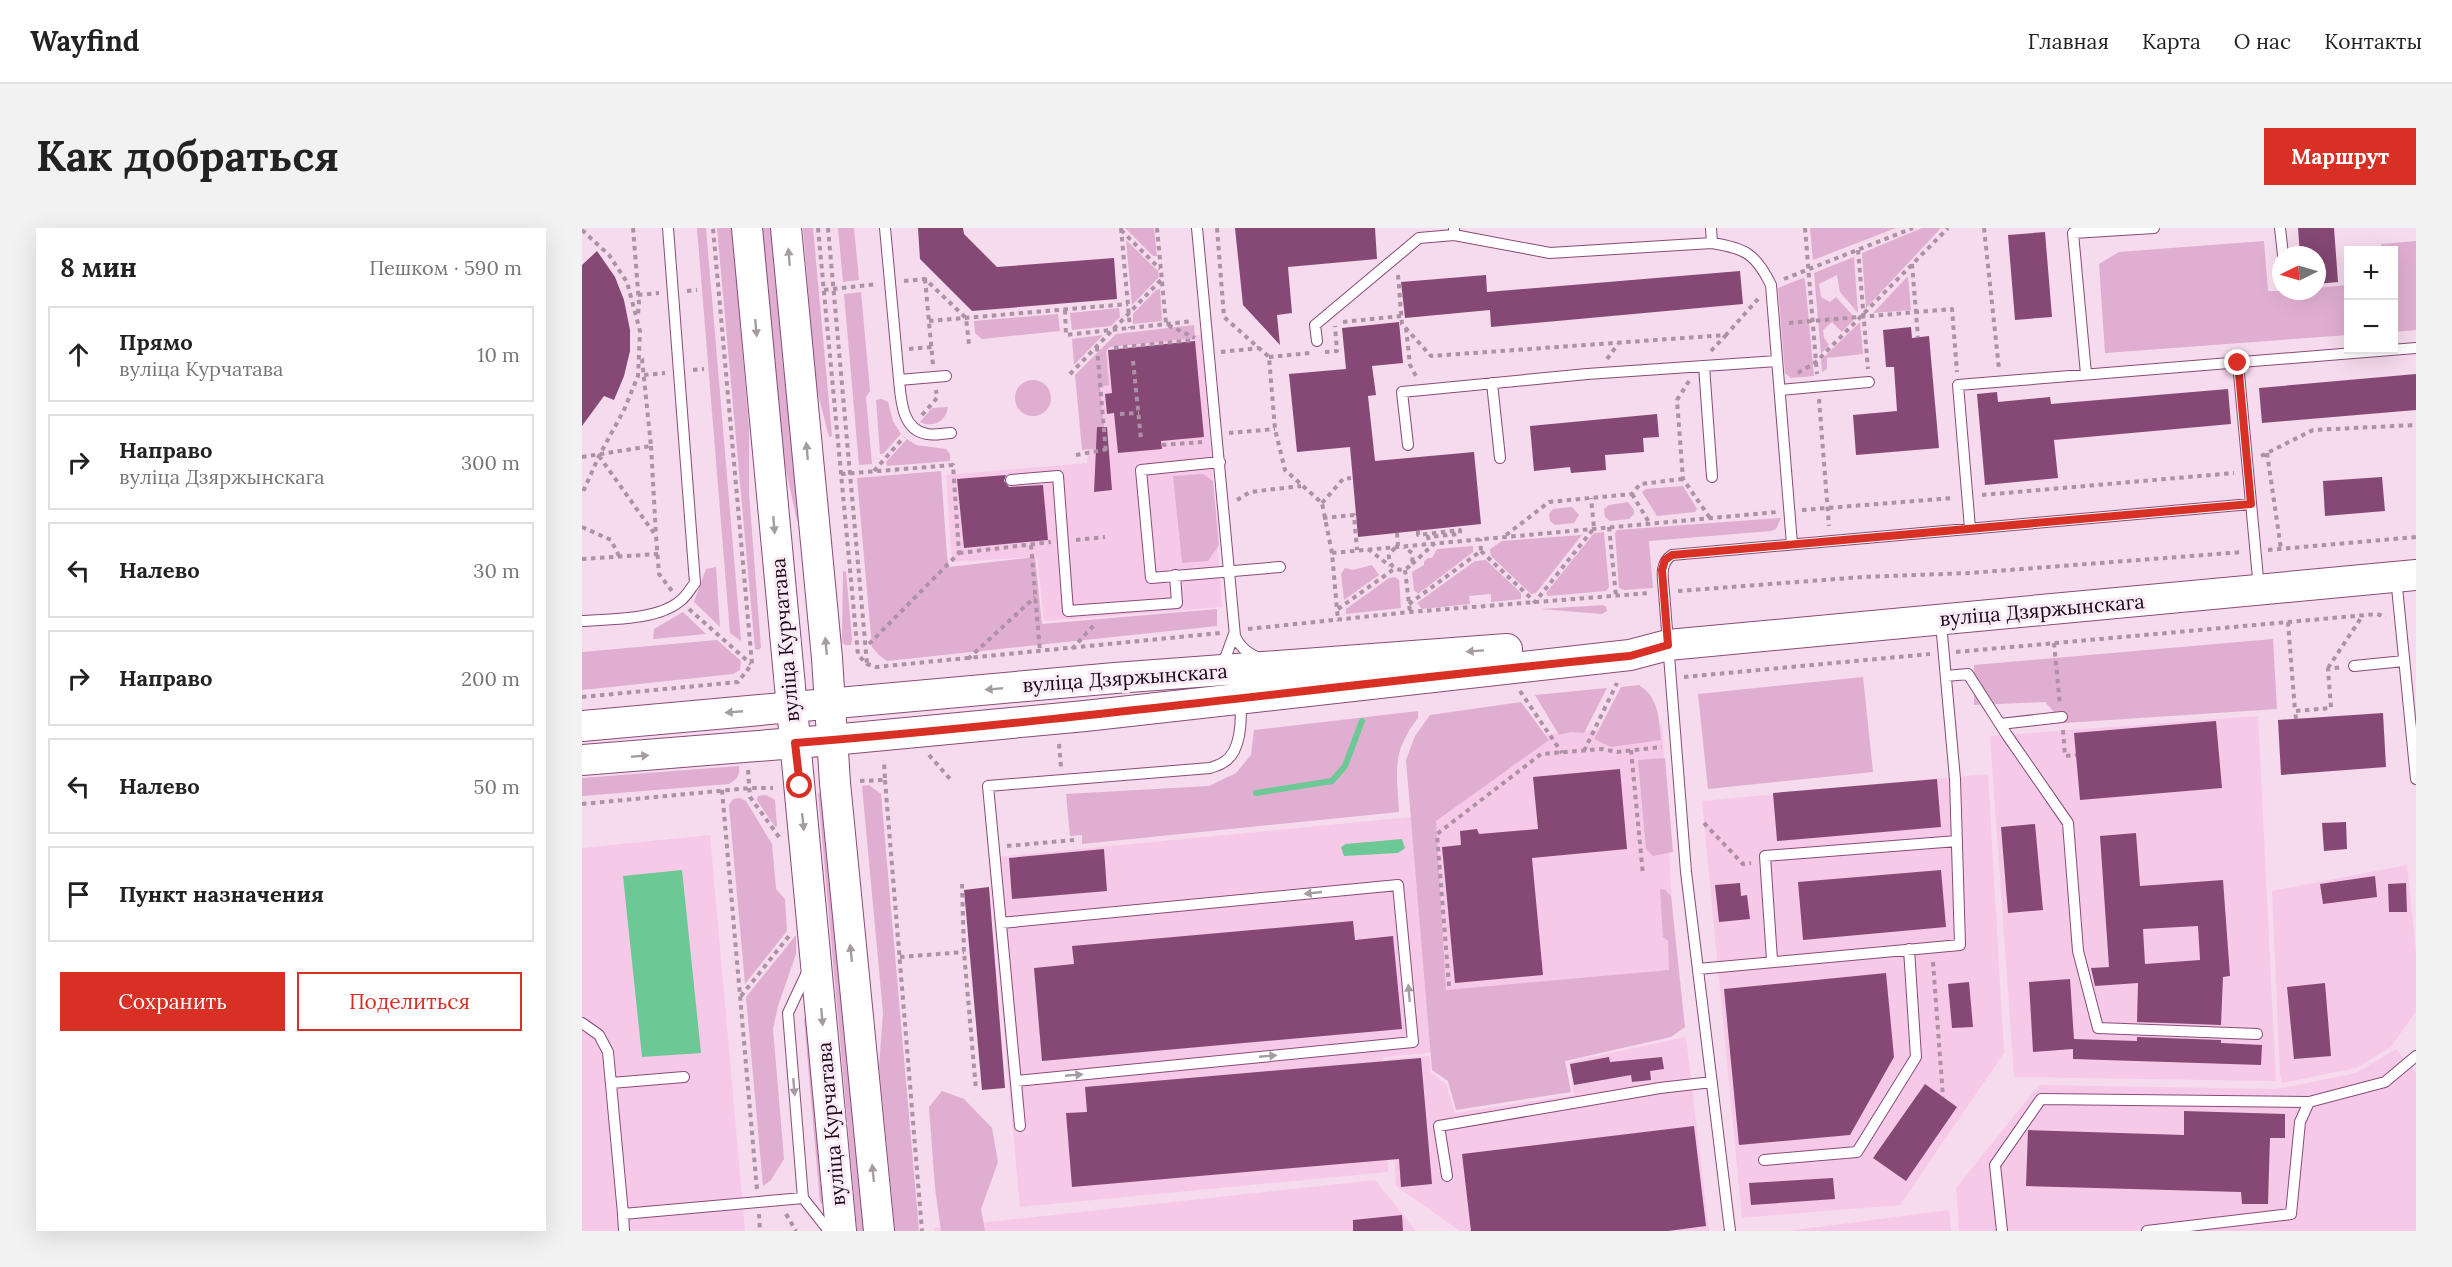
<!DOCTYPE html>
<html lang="ru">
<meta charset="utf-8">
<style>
:root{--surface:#fff;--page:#f2f2f2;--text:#222;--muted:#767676;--line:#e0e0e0;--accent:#d93025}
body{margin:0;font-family:Lora,serif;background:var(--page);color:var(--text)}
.controls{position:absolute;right:18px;top:18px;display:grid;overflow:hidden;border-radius:0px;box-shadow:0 6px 24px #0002}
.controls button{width:54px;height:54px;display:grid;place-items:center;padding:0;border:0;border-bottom:2px solid var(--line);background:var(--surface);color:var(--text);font:30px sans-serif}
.compass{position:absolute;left:1690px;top:18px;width:54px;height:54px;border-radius:50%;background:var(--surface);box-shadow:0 6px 24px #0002;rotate:265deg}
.stop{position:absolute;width:18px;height:18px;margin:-14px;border:4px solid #d93025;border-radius:50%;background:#fff}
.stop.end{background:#d93025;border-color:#fff;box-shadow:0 2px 6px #0008}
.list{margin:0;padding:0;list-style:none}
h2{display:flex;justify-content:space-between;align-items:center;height:78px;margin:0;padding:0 24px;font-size:26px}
h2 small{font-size:20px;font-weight:400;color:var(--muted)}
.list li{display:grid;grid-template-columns:39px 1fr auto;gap:18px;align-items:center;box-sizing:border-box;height:96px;margin:0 12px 12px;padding:0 12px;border:2px solid var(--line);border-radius:0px}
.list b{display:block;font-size:22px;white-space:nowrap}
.list p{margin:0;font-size:20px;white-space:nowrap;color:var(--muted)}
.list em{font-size:20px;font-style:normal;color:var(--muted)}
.actions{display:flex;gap:12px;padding:18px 24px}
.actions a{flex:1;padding:14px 0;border:2px solid var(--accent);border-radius:0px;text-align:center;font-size:21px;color:var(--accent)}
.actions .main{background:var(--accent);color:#fff}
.icon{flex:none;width:33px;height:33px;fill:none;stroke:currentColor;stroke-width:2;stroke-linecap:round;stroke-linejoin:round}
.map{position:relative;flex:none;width:1834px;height:1003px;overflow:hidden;border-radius:0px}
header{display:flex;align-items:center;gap:36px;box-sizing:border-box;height:84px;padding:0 30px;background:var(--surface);border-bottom:2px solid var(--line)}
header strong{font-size:28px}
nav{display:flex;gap:33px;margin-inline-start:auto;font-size:21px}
.intro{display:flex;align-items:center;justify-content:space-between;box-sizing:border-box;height:144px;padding:0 36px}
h1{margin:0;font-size:42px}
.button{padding:15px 27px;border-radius:0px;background:var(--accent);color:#fff;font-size:21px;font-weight:700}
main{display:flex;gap:36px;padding:0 36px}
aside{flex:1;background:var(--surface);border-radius:0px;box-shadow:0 6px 24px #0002}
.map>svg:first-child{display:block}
.built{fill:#f7c9e9}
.green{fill:#e0aed1}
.water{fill:#6cc894}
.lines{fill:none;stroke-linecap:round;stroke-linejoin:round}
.stream{stroke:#6cc894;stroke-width:6}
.building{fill:#864976;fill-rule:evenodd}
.service-casing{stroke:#884b78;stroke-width:12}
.secondary-casing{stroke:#884b78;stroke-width:32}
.path{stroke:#ac92a4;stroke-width:4;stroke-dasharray:4.5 4.5;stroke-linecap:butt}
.service{stroke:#fff;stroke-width:10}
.secondary{stroke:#fff;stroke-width:30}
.oneway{fill:#a59ca3}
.route{stroke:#d93025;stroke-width:8}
.labels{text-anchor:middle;stroke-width:6;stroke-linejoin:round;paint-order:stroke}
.street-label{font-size:20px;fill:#1e0719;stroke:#faecf6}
</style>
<header>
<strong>Wayfind</strong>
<nav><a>Главная</a><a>Карта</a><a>О нас</a><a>Контакты</a></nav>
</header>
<div class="intro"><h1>Как добраться</h1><a class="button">Маршрут</a></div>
<main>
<aside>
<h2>8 мин<small>Пешком · 590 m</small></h2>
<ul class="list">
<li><svg class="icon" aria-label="ahead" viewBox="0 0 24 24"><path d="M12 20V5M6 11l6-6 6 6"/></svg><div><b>Прямо</b><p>вуліца Курчатава</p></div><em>10 m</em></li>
<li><svg class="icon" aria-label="right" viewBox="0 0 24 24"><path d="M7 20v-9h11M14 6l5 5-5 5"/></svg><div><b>Направо</b><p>вуліца Дзяржынскага</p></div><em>300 m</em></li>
<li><svg class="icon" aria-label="left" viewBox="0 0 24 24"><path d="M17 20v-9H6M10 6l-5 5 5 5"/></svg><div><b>Налево</b></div><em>30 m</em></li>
<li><svg class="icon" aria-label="right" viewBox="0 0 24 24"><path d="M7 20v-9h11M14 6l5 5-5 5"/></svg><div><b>Направо</b></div><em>200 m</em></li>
<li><svg class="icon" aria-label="left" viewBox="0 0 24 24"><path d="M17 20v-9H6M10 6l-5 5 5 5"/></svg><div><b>Налево</b></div><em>50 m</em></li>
<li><svg class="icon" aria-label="arrive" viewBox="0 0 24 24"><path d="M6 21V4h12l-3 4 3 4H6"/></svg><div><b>Пункт назначения</b></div></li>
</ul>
<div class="actions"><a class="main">Сохранить</a><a>Поделиться</a></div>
</aside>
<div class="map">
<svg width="1834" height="1003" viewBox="0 0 1834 1003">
<rect width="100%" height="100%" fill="#f6daed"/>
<!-- built -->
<path class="built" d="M620,106L640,379L462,393L455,329L370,334L364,247L505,235L516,124Z
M1676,488L1694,853L1432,849L1408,508Z
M1080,496L1094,749L860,769L844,594L956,507Z
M1406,546L1422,825L1318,977L1160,990L1120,573Z
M839,588L856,824L801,829L806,944L438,979L406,630Z
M128,607L163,1003H0V620Z
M1825,637L1834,725V783L1809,819L1774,840L1700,855L1698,847L1690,663Z
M1104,809L1127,1003H878L814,958L806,831L847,828L849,845L864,856L873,885L992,867L987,834Z
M1814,821L1834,845V1003H1377L1374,960L1457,857L1695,861L1774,845Z
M793,952L834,1003H353L352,1000Z
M1367,982L1369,1003H1206Z"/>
<!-- green -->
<path class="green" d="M115,0H124L159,413L148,405Z
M135,0H150L167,199V265L179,420L176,422L173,421Z
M180,0H191L218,292L215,293L200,224Z
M221,0H231L250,208L247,209L234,158Z
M256,0H272L277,52L261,54Z
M543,0H572L575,28H571Z
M1228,0H1314L1231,32Z
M1340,0H1359L1284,80L1280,25Z
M544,12L576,43L577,49L550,77Z
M1682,13L1686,63H1735V60L1766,57V107L1523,125L1517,36L1537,24Z
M1834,13V102L1812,104V22H1799V16Z
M1272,29L1276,85L1258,64L1255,47L1237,56L1239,69L1248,74L1254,69L1273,90L1260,104L1250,94L1241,102L1242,110L1247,117L1239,126L1232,45Z
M1326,48L1329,82L1291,85Z
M1221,50L1223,51L1232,148L1209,150L1203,145L1196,60Z
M578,61L580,93L551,96V86L574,62Z
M279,64L288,163L284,169L290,236L277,237L262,66Z
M537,80L538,89L529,98L490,102L488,85Z
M476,86L478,103L400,111L393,105L392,93Z
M1278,94L1281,126L1245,130V141L1240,144L1239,132Z
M612,97L613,110L528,119L524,123L527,157L518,159L524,220L500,222L493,147L534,106Z
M521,107L492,137L490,111Z
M433 170a18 18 0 1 1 36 0a18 18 0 1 1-36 0Z
M300,171L306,174L311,193L319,206L301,226H298L294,172Z
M366,179C364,194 351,200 338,194L350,180Z
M325,211L334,217L364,221L368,226V233L305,238L304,234Z
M359,243L365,328L367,339L453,329L460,396L635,381V398L305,433L297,427L290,419L275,250Z
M621,246L631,253L637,317L626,333L600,335L591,248Z
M1101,258L1115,281L1113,284L1075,288L1060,264L1064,261Z
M1046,274L1052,282V286L1047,291L1028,293L1023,289L1022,281L1027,277Z
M990,279L997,287L992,295L973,297L968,293L967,286L971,281Z
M1199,290L1194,301L1189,303L1067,313L1071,360L1042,362L1037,360L1033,305L1035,302Z
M1022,304L1027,359L1024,363L966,368L964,365L1012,305Z
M1000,307L954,365L949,366L909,328L908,321L920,313Z
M891,318V324L836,366L832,362L830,344L842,337V333L846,330H850L855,321Z
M904,332L939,365V371L909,374V366L887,368L888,376L840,381L835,375L893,333Z
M790,337L797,347L762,372L759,346L763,340L771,342Z
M134,339L138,399L112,374L124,341Z
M261,343L264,344L270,411L269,417H263L260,414Z
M813,349L817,352L819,380L764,386V381L807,350Z
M1021,377L1024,379L1025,383L1020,386L959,381Z
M101,384L124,406L71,411L72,401Z
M1691,411L1695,481L1482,495L1463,474L1392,477V437Z
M135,412L159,433L158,442L151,446L0,462V424Z
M1281,449L1291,544L1126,561L1116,466Z
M1057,457C1077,469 1077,492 1079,512L1029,519L1012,511L1039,459Z
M1025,460L1002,505L989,504L977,507L953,467Z
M939,474L967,512L854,593L864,762L1087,742L1086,713L1081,709L1078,661L1083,662L1089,668L1103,799L1089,809L983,833L989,864L874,882L866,853L850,842L824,532L833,508L848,487Z
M836,483V490C809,525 815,542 817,584L500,616V607L488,608L484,566L627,558L654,545L669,527L672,502Z
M1083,530L1091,624L1071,628L1064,621L1056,532Z
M157,538C158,548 155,551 147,556L0,568V550Z
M287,557L299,566L337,1003H313L297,838L301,785L280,558Z
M240,564L258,764L271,839L286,1003H275L236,565Z
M184,567L193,572L195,598L193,599L175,572L176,568Z
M158,570L164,573L190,616L194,661L203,671L205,703L163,756L147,577L151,571Z
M214,707V726L196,778L191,801L202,931L189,952L181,958L164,769Z
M225,788L242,977L238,974L222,791Z
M360,863L382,871L410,900L416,934L399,981L403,1003H359L353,960L347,879Z"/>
<!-- water -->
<path class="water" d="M820,611L823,620L816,625L762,628L759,619L764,616Z
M100,642L119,825L60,829L41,648Z"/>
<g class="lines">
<!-- stream -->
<path class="stream" d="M674,565L750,553L763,538L780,493"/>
</g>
<!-- building -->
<path class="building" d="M336,0H381L382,6L415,39L532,30L535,71L390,83L338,31Z
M653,0H793L795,31L706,39L710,85L695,87L698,117L661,77Z
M1716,0H1752L1756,54L1735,56V27H1718Z
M1463,4L1470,89L1433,92L1426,7Z
M15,23L33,49L42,72L48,102V123L42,148L32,172L22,168L0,198V37Z
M1158,43L1161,76L909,99L908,82L823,90L819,54L904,47L905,64Z
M817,94L821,135L790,138L794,167L786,168L793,233L892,224L899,296L776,309L768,219L715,224L707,146L764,141L760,100Z
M1329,99L1330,110L1347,108L1357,220L1274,227L1271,187L1315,183L1312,139H1304L1301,102Z
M613,113L622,209L579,213L580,221L536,225L532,185L525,186L523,166L530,165L526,122Z
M1834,146V182L1680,195L1677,160Z
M1646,161L1649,196L1472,212L1476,250L1403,257L1395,166L1415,164L1416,174L1468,169L1469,176Z
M1075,186L1077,209L1061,210L1062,224L1023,227L1024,242L989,245L988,239L952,243L948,198Z
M515,199H525L530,262L512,264Z
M424,247L422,253L427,259L461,257L466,312L382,320L375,251Z
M1800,249L1803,283L1743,288L1741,253Z
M1801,485L1804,539L1699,547L1696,492Z
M1634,493L1640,560L1498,572L1492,505Z
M1038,541L1045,621L950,630L961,747L873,755L860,619L879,617L878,603L895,601L897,606L956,601L951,549Z
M1355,551L1359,599L1195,613L1191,565Z
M1764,594L1765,621L1742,623L1740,595Z
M1453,596L1461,682L1426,685L1419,599Z
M1554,605L1558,658L1641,652L1648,748L1641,749L1639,797L1555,794L1556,755L1513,758L1509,740L1527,739L1518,608ZM1616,698L1618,732L1563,736L1561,701Z
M522,621L525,663L430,671L427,630Z
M1359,642L1364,699L1221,712L1216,654Z
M1793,648L1795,669L1741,676L1738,656Z
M1158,655L1159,668L1165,667L1168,691L1137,694L1133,657Z
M1824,655L1825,684H1807L1806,656Z
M407,659L423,860L400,862L382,662Z
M771,693L773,712L811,708L820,801L460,833L452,740L492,736L490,718Z
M1304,745L1312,829L1268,907L1157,917L1142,761Z
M1488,751L1492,811L1555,813V809L1639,812V815L1680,817L1679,837L1491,831V821L1451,824L1447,754Z
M1387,754L1391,799L1370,800L1366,756Z
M1743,755L1749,828L1712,831L1705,759Z
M1027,829L1028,834L1080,829L1082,841L1068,843L1069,852L1050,854L1049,847L992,857L988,836Z
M839,830L850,956L819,959L817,931L490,959L484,885L505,884L503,859Z
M1343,856L1375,879L1324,953L1291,930Z
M1602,883L1703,886V910H1688L1686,976H1660L1659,964L1444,958L1446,902L1602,907Z
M1112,898L1124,998L1086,1003H889L880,926Z
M1251,950L1253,971L1169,977L1167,955Z
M820,987L821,1003H771V992Z"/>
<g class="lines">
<defs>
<path id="service" d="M303,0L317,152L364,148
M615,0L653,408C658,420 668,427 680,431
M872,0V7L968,25L1130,15C1163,20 1174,26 1189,57L1210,316
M1129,0L1130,15
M1698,0L1701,27
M735,113L733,97L837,10L872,7
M1656,135L1677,361
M1122,138L1130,249
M1504,146L1491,5L1572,0
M317,152C319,172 320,202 345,206C353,208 362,205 369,205
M910,155L918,230
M1198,162L1287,154
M826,217L820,164L1005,146L1195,133
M638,234L559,242L569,350L698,339
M429,252L476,248L486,383L595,375L593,347
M1388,300L1376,157L1834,120
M1814,349L1834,551
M0,393C28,391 76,392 98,373C104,369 108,361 113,355L86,0
M636,437L644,428L652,406
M1772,438L1822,433
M1364,448L1386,446L1425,507L1486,595L1496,723L1516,800L1675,806
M1418,496L1480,489
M419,695L816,657L831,814L434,853
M1190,732L1183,628L1375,613
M227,740L206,785L221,970L247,1003
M1116,741L1378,717L1373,551L1359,395
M0,795L17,807L26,824L41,986
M29,855L102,849
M438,898L406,558L628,540C633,538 638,537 642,534C659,524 660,492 658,474
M1182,932L1275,924L1334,829L1327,721
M865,948L857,898L1078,860L1130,854
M42,1003L41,986L221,970
M1148,1003L1104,644L1082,364C1081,350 1077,336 1090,327L1669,276
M1420,1003L1413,937L1459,871L1727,874L1803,854L1834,828
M1565,1003L1709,986L1718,894L1727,874"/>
<path id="secondary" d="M165,0L259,1003
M204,0L245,430L253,555L297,1003
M0,498L533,450L925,421
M0,532L250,512L503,488L1048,427L1086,417L1834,347"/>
</defs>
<!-- service casing -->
<use href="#service" class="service-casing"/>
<!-- secondary casing -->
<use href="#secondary" class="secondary-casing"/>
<!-- path -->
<path class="path" d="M51,0L57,75L56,86
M236,0L276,427L285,436L294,439L638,405
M246,0L285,436
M539,0L548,100
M575,0L584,96L613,110
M635,0L642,89L687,129L693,201L703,242L740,275L750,325L756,393
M1223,0L1235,146
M1402,0L1417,141
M0,2L27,27L45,54L58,103L56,148L42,182L17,228L0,266
M539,2L578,41
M1276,22L1286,141
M1330,36L1336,109
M816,47L820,96L849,128L1144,107L1176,71
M343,51L351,137
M1202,51L1331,0
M322,53L343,51L384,90L387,116
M242,62L295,56
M105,63L115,62
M56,67L77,65
M483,82L484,107L611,93
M347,93L546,76
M761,94L819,88
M1207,95L1370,81L1375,144
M824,100L828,137L834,148
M515,119L524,226
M532,120L612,112
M327,121L350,119
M1129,123L1144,107
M639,124L677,120
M743,124L755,123L753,98
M687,129L728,125
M1025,131L1036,116
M551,133L559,211
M111,142L122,141
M1216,145L1234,134L1366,0
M488,146L580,51
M62,147L83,145
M1107,153L1095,172L1101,251L1128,290
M1237,171L1247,298
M538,186L557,185
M340,187L355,170L354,162
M647,205L693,201
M580,217L620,214
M69,218L74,308
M1685,225L1699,321
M494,227L526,221
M17,228L74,308L77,346L90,363
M1679,228L1731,202L1834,197
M0,229L69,218L60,131L58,129
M292,243L322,209
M259,246L371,237L377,325L284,419
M1050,266L1068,296
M1400,267L1652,245
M655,272L668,264L719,258
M740,275L761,251L769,250
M1220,282L1371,270
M741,290L772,287L775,322
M0,299L29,312L37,328
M1027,299L1034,368
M836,303V307L878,302V306L846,309L848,316
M815,305L816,318
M924,307L967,274L1050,266L1058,256L1101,251
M494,312L523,309
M449,317L458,424
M813,320L807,326C805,348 835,346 830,325L822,319
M786,321L808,338
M1686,322L1834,309
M899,323L953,374L1012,300L1009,270
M377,325L469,314
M750,325L1195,284
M0,331L76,326
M830,336L853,315
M823,342L828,384
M1096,363L1281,349L1388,345L1661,324
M827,376L899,323L898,311
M107,381L169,436
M756,381L812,341
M1706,394L1713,483
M666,401L828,384L1068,365
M1472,415L1478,477
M490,421L513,396
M1374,424L1795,386L1804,389
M386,431L453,369
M1746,440L1781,387
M1102,449L1348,426
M938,463L980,525
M0,469L156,454L170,436L131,0
M1714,491L1713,483L1749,480L1746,441L1760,439
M1481,502L1483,528L1494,527
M477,516L479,539
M1049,522L1061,647
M1002,523L1035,455
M347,527L369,552
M166,542L168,569L197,609
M303,552L340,1003
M278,553L303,552L302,532
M140,562L175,962
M0,576L168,560H191
M1122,595L1161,636L1169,635
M425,618L492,612
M380,656L382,724L394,862
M318,729L382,724
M1351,734L1361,869
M867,758L855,606L959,526L1020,521L1035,524L1080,519
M159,768L207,708
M177,986L178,1003
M204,986L214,1003"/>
<!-- service -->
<use href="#service" class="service"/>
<!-- secondary -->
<use href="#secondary" class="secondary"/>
</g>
<!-- one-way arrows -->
<defs><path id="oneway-solid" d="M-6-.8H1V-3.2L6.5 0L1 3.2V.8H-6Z" transform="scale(1.5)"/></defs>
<g class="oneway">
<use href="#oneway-solid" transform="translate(207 29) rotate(-95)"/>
<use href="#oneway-solid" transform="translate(174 100) rotate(85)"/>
<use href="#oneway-solid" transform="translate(225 223) rotate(-95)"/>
<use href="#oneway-solid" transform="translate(192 297) rotate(85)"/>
<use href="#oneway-solid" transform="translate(244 418) rotate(-95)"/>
<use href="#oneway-solid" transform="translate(893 423) rotate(176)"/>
<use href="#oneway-solid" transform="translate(412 461) rotate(175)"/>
<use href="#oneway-solid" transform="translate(152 484) rotate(175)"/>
<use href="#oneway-solid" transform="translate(58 528) rotate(-5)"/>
<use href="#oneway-solid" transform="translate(221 594) rotate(84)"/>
<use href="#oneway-solid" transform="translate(731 665) rotate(174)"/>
<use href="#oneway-solid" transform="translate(269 725) rotate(-96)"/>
<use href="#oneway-solid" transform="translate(827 765) rotate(-95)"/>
<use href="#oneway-solid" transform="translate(240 789) rotate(85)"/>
<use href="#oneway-solid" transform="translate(686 828) rotate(-5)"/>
<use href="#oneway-solid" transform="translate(492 847) rotate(-5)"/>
<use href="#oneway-solid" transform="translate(212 859) rotate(85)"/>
<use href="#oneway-solid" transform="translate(291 945) rotate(-96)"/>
</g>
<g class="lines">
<!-- route -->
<path class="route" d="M218,558L213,515C492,493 770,455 1048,428L1086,417L1080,342L1083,332L1090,327L1669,276L1656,135"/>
</g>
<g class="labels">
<!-- street labels -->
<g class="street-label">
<text transform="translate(1460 382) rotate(-5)" y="7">вуліца Дзяржынскага</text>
<text transform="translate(203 412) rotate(-95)" y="7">вуліца Курчатава</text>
<text transform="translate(543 450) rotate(-4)" y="7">вуліца Дзяржынскага</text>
<text transform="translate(249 896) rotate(-95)" y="7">вуліца Курчатава</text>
</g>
</g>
</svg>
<div class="controls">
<button>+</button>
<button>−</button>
</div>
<svg class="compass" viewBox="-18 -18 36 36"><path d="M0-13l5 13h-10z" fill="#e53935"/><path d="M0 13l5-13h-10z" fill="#767676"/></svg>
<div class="stop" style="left:218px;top:558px"></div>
<div class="stop end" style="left:1656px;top:135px"></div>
</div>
</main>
